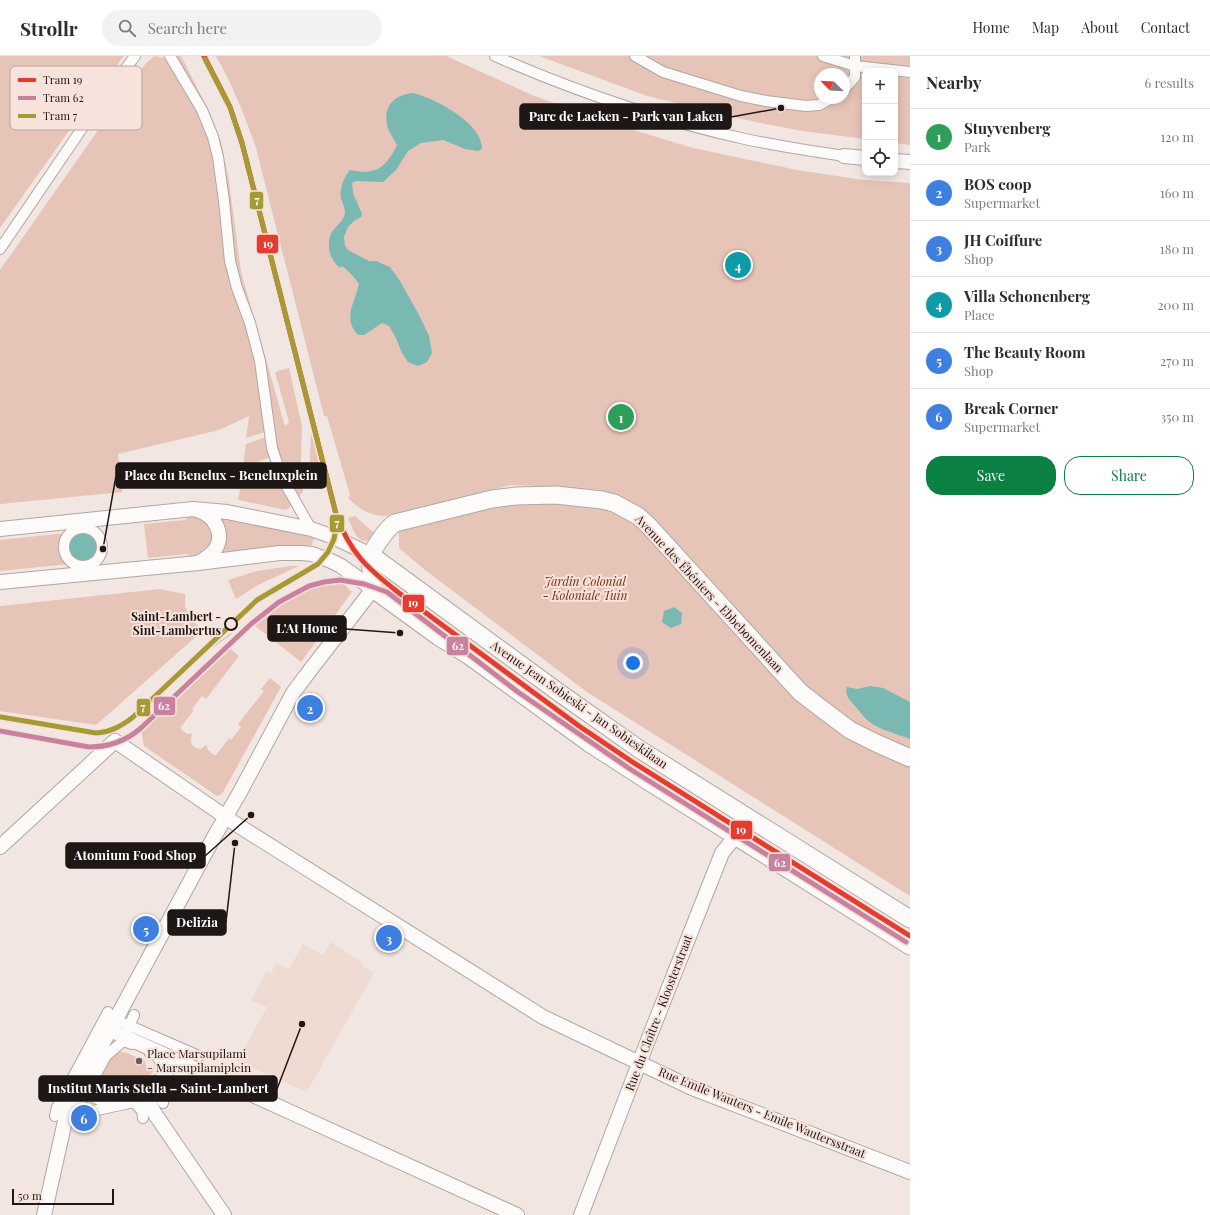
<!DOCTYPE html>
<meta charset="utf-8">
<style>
:root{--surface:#fff;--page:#f2f2f3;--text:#2b2b33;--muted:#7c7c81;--line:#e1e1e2;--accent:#0b8043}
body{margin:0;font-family:"Playfair Display",serif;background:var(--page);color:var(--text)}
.controls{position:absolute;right:12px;top:12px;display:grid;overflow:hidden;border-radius:8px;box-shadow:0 2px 10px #0003}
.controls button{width:36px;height:36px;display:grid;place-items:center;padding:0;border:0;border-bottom:1px solid var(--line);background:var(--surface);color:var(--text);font:20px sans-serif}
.compass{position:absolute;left:814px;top:12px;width:36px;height:36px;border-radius:50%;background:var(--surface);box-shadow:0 2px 10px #0003;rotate:294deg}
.scale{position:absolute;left:12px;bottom:10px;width:102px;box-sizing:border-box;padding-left:4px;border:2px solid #1f1715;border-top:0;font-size:11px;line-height:14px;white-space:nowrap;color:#1f1715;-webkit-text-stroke:3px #f7e3db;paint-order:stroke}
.you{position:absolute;left:633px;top:607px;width:14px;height:14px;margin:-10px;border:3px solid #fff;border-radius:50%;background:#1a73e8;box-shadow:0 0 0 6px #1a73e833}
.badge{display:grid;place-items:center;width:26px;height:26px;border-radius:50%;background:var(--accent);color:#fff;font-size:13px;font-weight:700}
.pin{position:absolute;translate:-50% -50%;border:2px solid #fff;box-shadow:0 1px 4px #0006}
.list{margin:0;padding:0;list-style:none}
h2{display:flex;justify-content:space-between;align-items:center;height:52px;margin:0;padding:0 16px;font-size:17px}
h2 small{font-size:13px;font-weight:400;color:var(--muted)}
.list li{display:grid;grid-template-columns:26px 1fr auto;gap:12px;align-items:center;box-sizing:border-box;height:56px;padding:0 16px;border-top:1px solid var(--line)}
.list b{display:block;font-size:15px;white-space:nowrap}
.list p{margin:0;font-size:13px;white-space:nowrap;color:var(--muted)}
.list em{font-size:13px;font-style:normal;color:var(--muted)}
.actions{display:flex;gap:8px;padding:12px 16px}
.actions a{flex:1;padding:9px 0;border:1px solid var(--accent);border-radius:16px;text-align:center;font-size:14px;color:var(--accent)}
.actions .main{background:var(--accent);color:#fff}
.icon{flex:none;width:22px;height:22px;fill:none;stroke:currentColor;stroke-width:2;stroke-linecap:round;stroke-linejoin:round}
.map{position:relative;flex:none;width:910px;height:1159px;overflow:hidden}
header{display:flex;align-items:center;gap:24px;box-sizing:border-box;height:56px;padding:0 20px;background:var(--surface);border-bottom:1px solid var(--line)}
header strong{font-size:19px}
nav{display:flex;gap:22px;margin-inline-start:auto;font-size:14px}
.search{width:280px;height:36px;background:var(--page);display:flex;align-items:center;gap:10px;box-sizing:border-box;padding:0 14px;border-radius:22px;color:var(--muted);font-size:15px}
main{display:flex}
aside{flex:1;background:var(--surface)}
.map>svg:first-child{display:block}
.built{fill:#f0dbd3}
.green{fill:#e7c4b8;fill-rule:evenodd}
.water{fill:#7ab8b2}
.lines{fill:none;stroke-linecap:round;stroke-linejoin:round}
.pedestrian-casing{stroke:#afa7a3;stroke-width:12}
.minor-casing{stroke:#afa7a3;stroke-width:16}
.tertiary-casing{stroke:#afa7a3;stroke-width:19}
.pedestrian{stroke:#fdfbfa;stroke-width:10}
.minor{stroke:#fdfbfa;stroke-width:14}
.tertiary{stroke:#fdfbfa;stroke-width:17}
.tram{stroke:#bdbbba;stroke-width:1}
.tram-1-casing{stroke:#f7e3db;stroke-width:8}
.tram-2-casing{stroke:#f7e3db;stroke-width:8}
.tram-3-casing{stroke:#f7e3db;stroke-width:8}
.tram-1{stroke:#e43c2e;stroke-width:5}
.tram-2{stroke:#c882a0;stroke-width:5}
.tram-3{stroke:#a69a36;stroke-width:5}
.stop-dot{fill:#f7e3db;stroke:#1f1715;stroke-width:2}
.poi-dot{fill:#685f5c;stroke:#f7e3db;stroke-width:1.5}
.labels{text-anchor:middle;stroke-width:4;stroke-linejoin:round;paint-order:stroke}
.park-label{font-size:12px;font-style:italic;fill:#7d2d08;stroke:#f7e3db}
.street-label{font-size:12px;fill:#1f1715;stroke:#f7e3db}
.stop-label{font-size:12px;font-weight:bold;fill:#1f1715;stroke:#f7e3db;text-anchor:end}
.poi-label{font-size:12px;fill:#1f1715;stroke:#f7e3db;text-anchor:start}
.key{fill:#f7e3db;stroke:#b6a6a0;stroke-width:1}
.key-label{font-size:11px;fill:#1f1715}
.leader{fill:none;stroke:#1f1715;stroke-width:1.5}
.callout-dot{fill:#1f1715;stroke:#f7e3db;stroke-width:1.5}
.callout{fill:#1f1715;stroke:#1f1715;stroke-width:1.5}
.callout-label{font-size:13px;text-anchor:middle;font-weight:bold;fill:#fff}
.line-badge{stroke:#f7e3db;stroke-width:1.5}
.badge-label{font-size:11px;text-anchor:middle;font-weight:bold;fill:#fff}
</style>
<header>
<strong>Strollr</strong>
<div class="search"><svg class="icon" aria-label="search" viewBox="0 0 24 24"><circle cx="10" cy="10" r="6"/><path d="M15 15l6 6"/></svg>Search here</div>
<nav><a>Home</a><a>Map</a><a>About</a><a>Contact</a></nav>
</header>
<main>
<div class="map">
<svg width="910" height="1159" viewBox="0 0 910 1159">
<rect width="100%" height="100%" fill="#f1e6e1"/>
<!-- built -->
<path class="built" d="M331,886L362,906L361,909L374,917L307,1036L237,1005L267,951L251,944L267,915L271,917L277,907L289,913L303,888L323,899Z"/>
<!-- green -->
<path class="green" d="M0,0H124L105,24L0,172Z
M155,0L165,2L171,8L205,69L213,93L226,193L256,301L265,376L246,382L249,360L219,374L118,398L122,436L0,448V214L122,40C131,28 143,7 155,0Z
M174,0H181L210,57L221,85L229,125L241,216L285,370L289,366L275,316L289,312L302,370L301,406L303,436L298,441L291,430L278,403L236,216L220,98Z
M216,0H446L532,39L610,67L693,92L797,114L863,124L910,127V692L872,677L851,664L817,641L689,500L645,455L618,440L600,434L562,431L511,429L385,460C369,459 359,453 348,442L350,439L327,360H324L256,92C245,60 233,30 216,0Z
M539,0H910V89L895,87V15H865V83L802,75L741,63L647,40ZM820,18H844V42H820Z
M311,377L325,430L312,433L309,422Z
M266,381L271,401L243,411L246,388Z
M277,419L294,447L286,454L238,444L240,432Z
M558,446C588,450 606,451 634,467L800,646C832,675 869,696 910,710V840L587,636L425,514L400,493L399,491V476L404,472L431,467L497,450L532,447Z
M190,459L201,461L213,475L211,490L194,503L187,498L148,502L144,468L185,464Z
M355,460L376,479C359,495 354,475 348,462Z
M219,461L315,480L310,493L219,499Z
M65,477L60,490H58L59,497H60L69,508L0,515V484Z
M291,510H299L258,529L236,543L228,524L257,515Z
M335,524L345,529L352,536L301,606L254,569C277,547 302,528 335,524Z
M160,533L185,538V550L191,563L198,570L199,578L96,669L0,655V550Z
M227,590L239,600L206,643L202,640L192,653L194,654L181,671V673L187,678L191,677L192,679C189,687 192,692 201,693L206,689L208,694L214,699H216L229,682L231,684L241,671L238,668L264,635L261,633L270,622L281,631L222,738L217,740L144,690L141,673Z
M120,996C129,996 136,1002 144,1004L148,1014L154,1015L148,1021L153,1025L144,1038L138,1037L135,1040L130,1041L117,1035L113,1037L112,1040L102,1031L101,1037H96L99,1030L97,1024L100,1016L105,1014L107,1007H109L112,1000Z"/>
<!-- water -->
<path class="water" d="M413,37C434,42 483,67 482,93L478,95L465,93L443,84L421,87L408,95L396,114L383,126L356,125L352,127L353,137L362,158L361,161L354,165L348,171L344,181L345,190L348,194L369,205H376L390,211L400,225L419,259L429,280L432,297L427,306L418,310L408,306L401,295L396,282L389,270L382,267L364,279H358C342,262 355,247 359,228C354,221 349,215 342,210L340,212C330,204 326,190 331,178C334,171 343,166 345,158C345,153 343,147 341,143C339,133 344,121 350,114C376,120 386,111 397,89C394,83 388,75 387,69C383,49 395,39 413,37Z
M67 491a16 16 0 1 1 32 0a16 16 0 1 1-32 0Z
M674,551L682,557L681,568L671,572L662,566L664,555Z
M870,630L883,632L910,646V683C897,678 877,673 867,664C862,659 859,654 855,650C850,644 844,639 847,631L857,633Z"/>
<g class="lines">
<defs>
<path id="pedestrian" d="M170,0L202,54L213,81L218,101L224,145L230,205L237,232L250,267L260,305L272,392L282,422L311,473
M495,0C575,35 659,64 745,83C778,90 811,95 844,100
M635,0L663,16L741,40L766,45L806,50L819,49L832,42
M823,0L855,10L910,16
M844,33L855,21V0
M0,193L85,68L135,0
M64 491a19 19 0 1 1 38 0a19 19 0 1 1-38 0Z
M121,966L199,1000
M127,975L134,959
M150,997L157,1000L163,1011
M85,1038L115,1050
M163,1047L160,1042L180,1019L188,1024
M74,1055L88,1056L134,1046L142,1055L143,1062
M55,1060L57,1051L108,956
M77,1065L80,1047L106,1000L123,985L132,988"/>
<path id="minor" d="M844,100L865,102
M895,105L910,106
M197,454C215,459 227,480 213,496C210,500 204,503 200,506
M0,473L193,453L227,456L311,473L331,480L371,499
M0,526L198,507L280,497H302L312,498L331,505L341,510L373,533L311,613L293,637L240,736L214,781L75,1039L71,1047L65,1065L44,1159
M0,791L115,685L239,770L543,961L692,1032L910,1116
M110,974L517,1159
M173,1003L165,1019L150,1037L148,1045L155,1058L224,1159
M581,1159L645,992L722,797L750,762"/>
<path id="tertiary" d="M371,499L561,638L639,693L910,863
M910,702L876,687L850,674L822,653L800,636L647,468L638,460L614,447L602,444L556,439L516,440L492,443L395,467C388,471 373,492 371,500C369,510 373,523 373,533L439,581L468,599L589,687L648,725L910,890"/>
</defs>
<!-- pedestrian casing -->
<use href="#pedestrian" class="pedestrian-casing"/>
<!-- minor casing -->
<use href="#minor" class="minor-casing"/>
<!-- tertiary casing -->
<use href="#tertiary" class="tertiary-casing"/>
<!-- pedestrian -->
<use href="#pedestrian" class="pedestrian"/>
<!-- minor -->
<use href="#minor" class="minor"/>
<!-- tertiary -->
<use href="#tertiary" class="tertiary"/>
<!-- tram -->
<path class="tram" d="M187,609L231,578"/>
<defs>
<path id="tram-1" d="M204,0L230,51L242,87L336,458C350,497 367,512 399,537L579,670L634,707L910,880"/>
<path id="tram-2" d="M0,675L89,691C110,691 126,685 141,672L251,568L279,546L309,530L324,526L340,524L364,528L387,536L518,636L630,713L906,886"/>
<path id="tram-3" d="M1,661L96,677C111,676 121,670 132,662L257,544L318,508L328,496L334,483L337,467L336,458L242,87L230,51L205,3"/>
</defs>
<!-- tram-1 casing -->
<use href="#tram-1" class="tram-1-casing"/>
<!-- tram-2 casing -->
<use href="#tram-2" class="tram-2-casing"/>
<!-- tram-3 casing -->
<use href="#tram-3" class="tram-3-casing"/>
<!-- tram-1 -->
<use href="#tram-1" class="tram-1"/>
<!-- tram-2 -->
<use href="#tram-2" class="tram-2"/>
<!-- tram-3 -->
<use href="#tram-3" class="tram-3"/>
</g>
<!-- markers -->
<circle class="stop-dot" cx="231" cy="568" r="6"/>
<circle class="poi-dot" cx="139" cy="1005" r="4"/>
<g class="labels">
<!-- park labels -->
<g class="park-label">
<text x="585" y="530">Jardin Colonial<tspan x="585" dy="14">- Koloniale Tuin</tspan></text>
</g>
<!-- street labels -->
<g class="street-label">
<text transform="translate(709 538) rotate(47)" y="4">Avenue des Ébéniers - Ebbebomenlaan</text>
<text transform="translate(579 649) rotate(35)" y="4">Avenue Jean Sobieski - Jan Sobieskilaan</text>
<text transform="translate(659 957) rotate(-69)" y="4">Rue du Cloître - Kloosterstraat</text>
<text transform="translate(762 1057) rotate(22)" y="4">Rue Emile Wauters - Emile Wautersstraat</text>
</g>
<!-- stop labels -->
<g class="stop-label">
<text x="221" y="565">Saint-Lambert -<tspan x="221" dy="14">Sint-Lambertus</tspan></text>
</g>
<!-- poi labels -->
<g class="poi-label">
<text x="147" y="1002">Place Marsupilami<tspan x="147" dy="14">- Marsupilamiplein</tspan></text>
</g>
</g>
<!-- legend -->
<rect x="10" y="10" width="132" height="64" rx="6" class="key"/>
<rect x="18" y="22" width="18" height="4" fill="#e43c2e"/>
<rect x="18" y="40" width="18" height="4" fill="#c882a0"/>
<rect x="18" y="58" width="18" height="4" fill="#a69a36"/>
<g class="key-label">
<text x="43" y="28">Tram 19</text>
<text x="43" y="46">Tram 62</text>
<text x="43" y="64">Tram 7</text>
</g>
<!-- callouts -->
<path class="leader" d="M781 52L731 61M103 493L116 420M400 577L346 573M251 759L205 800M235 787L226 866M302 968L277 1033"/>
<g class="callout-dot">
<circle cx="781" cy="52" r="4"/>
<circle cx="103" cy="493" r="4"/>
<circle cx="400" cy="577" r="4"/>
<circle cx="251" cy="759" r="4"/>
<circle cx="235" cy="787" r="4"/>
<circle cx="302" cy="968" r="4"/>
</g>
<g class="callout">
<rect x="520" y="48" width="211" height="25" rx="4"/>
<rect x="116" y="407" width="210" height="25" rx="4"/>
<rect x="268" y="560" width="78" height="25" rx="4"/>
<rect x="66" y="787" width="139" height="25" rx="4"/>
<rect x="168" y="854" width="58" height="25" rx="4"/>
<rect x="39" y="1020" width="238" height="25" rx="4"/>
</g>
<g class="callout-label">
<text x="626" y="65">Parc de Laeken - Park van Laken</text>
<text x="221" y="424">Place du Benelux - Beneluxplein</text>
<text x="307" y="577">L'At Home</text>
<text x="135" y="804">Atomium Food Shop</text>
<text x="197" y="871">Delizia</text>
<text x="158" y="1037">Institut Maris Stella – Saint-Lambert</text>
</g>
<g class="line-badge">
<rect x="249" y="135" width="15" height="19" rx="4" fill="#a69a36"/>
<rect x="256" y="178" width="23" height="20" rx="4" fill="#e43c2e"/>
<rect x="329" y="458" width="16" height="19" rx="4" fill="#a69a36"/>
<rect x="402" y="538" width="23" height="19" rx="4" fill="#e43c2e"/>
<rect x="446" y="580" width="23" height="20" rx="4" fill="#c882a0"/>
<rect x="153" y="640" width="23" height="20" rx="4" fill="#c882a0"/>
<rect x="136" y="642" width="15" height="19" rx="4" fill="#a69a36"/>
<rect x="730" y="764" width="23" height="20" rx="4" fill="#e43c2e"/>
<rect x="768" y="797" width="23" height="19" rx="4" fill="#c882a0"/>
</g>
<g class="badge-label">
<text x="257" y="148">7</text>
<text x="268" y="192">19</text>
<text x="337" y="471">7</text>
<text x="413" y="551">19</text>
<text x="458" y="594">62</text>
<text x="164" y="654">62</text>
<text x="143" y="655">7</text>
<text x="741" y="778">19</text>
<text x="780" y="811">62</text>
</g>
</svg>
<div class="controls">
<button>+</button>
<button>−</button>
<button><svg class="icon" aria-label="locate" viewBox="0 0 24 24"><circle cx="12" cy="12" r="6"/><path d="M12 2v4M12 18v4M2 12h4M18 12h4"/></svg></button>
</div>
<svg class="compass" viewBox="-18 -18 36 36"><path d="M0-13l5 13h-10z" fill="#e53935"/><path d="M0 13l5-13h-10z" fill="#7c7c81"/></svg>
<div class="scale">50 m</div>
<div class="you"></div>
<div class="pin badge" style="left:621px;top:361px;background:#2e9e5b">1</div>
<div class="pin badge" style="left:310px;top:652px;background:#3f7fe0">2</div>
<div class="pin badge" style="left:389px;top:882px;background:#3f7fe0">3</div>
<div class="pin badge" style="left:738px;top:209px;background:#0f9aa8">4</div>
<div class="pin badge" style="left:146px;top:873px;background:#3f7fe0">5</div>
<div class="pin badge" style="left:84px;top:1062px;background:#3f7fe0">6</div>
</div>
<aside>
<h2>Nearby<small>6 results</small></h2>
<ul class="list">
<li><span class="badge" style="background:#2e9e5b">1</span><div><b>Stuyvenberg</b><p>Park</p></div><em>120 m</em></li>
<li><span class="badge" style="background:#3f7fe0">2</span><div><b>BOS coop</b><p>Supermarket</p></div><em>160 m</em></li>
<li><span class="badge" style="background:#3f7fe0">3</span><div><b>JH Coiffure</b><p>Shop</p></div><em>180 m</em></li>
<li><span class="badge" style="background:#0f9aa8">4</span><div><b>Villa Schonenberg</b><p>Place</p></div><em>200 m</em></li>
<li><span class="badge" style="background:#3f7fe0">5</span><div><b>The Beauty Room</b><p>Shop</p></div><em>270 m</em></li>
<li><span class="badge" style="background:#3f7fe0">6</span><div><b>Break Corner</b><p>Supermarket</p></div><em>350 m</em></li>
</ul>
<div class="actions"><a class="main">Save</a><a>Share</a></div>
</aside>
</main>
